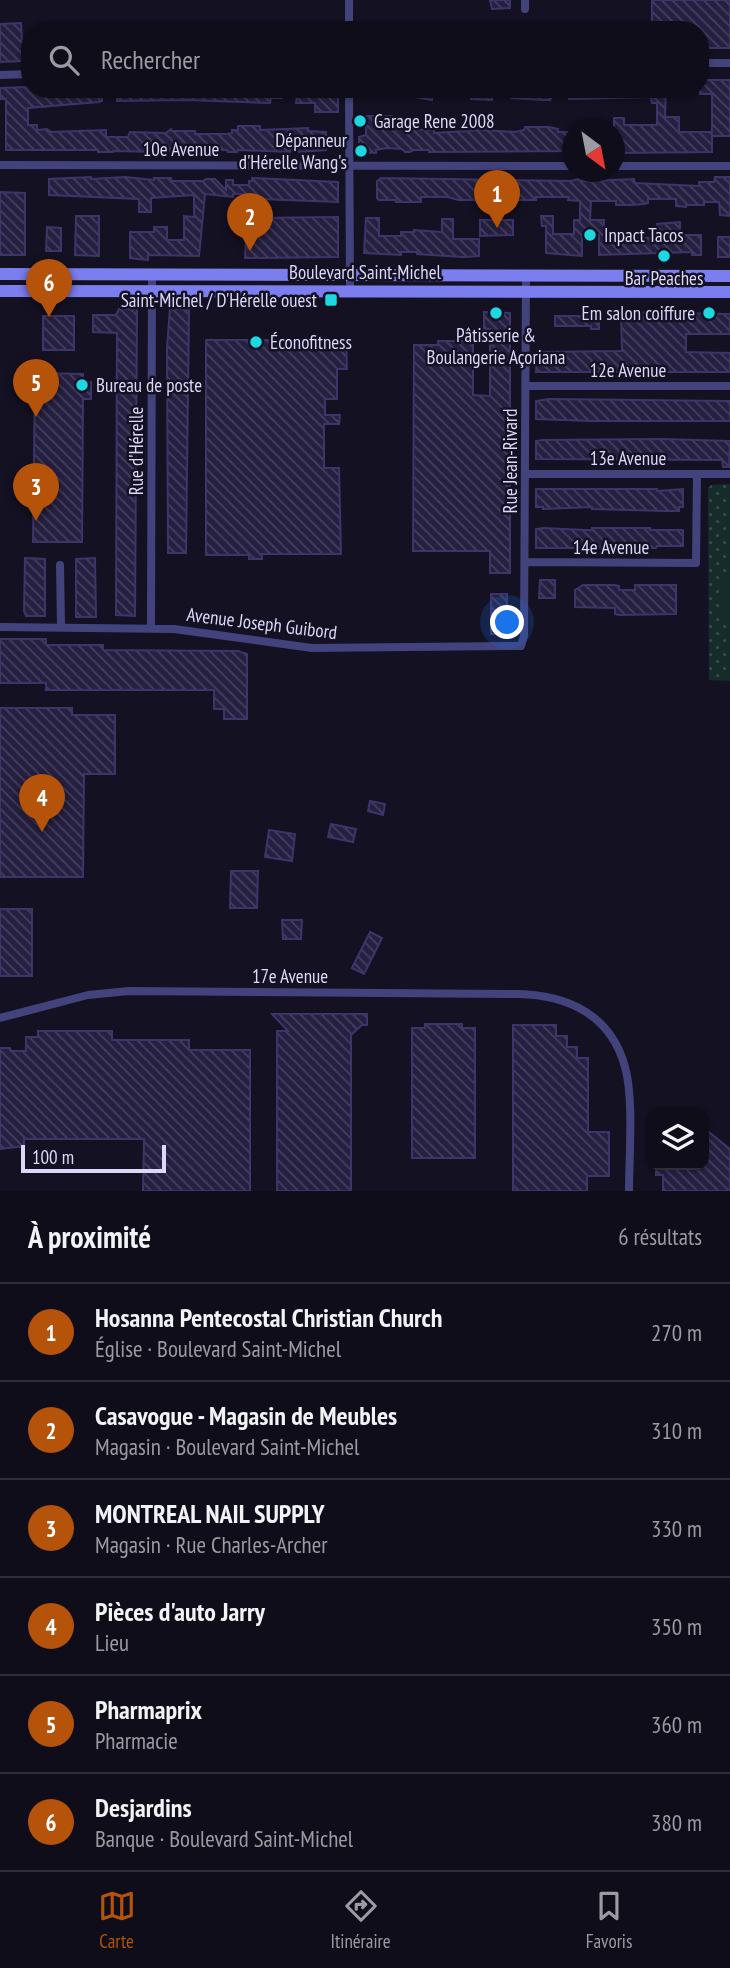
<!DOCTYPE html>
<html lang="fr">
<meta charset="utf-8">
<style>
:root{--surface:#0f0d1a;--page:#1d1b27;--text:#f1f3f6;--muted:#9b9ca2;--line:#2f2d39;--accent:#b45309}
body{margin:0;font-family:"PT Sans Narrow",sans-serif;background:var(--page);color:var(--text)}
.controls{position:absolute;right:21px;bottom:21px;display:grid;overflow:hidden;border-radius:14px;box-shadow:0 2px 5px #0004}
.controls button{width:63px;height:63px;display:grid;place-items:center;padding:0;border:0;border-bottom:2px solid var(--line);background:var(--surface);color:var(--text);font:35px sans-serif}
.compass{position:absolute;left:562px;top:119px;width:63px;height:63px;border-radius:50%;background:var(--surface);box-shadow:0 2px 5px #0004;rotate:148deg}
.scale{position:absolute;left:21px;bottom:18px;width:145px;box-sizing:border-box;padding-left:7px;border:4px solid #dbd8fa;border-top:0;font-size:19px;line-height:24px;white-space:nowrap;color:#dbd8fa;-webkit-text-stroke:5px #141123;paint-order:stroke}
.you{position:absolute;left:508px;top:623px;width:24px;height:24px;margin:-18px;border:5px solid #fff;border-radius:50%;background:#1a73e8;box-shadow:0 0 0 10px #1a73e833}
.badge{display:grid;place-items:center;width:46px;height:46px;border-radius:50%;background:var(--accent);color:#fff;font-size:23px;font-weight:700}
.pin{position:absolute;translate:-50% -58px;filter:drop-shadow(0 2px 4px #0008)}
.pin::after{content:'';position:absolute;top:37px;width:24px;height:21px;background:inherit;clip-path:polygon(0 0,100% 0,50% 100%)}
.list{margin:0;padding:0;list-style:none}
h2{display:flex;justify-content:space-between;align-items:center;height:91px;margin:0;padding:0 28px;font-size:30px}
h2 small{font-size:23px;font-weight:400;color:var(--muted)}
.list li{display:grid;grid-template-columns:46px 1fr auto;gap:21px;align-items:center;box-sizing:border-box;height:98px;padding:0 28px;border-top:2px solid var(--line)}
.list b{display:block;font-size:26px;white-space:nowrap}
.list p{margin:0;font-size:23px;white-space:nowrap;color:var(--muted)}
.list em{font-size:23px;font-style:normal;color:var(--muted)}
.icon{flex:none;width:38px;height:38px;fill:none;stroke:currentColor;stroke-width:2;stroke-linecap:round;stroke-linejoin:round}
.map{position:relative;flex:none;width:730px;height:1191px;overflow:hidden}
.search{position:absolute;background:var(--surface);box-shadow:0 2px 5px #0004;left:21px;right:21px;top:21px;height:77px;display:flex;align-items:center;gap:18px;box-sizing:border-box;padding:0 24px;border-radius:28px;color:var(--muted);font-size:26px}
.sheet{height:679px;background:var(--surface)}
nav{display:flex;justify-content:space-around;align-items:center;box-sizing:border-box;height:98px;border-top:2px solid var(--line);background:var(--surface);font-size:19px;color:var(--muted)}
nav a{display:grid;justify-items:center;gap:4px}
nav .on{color:var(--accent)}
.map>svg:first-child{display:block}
.grass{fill:url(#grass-dots)}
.pitch{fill:#152c2a}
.building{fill:url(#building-back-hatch);stroke:#3d356a;stroke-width:2}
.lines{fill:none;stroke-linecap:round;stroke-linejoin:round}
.minor{stroke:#42437c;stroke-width:8}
.secondary{stroke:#7b7eee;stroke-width:12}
.poi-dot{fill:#1dd7e1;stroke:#141123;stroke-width:2.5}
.labels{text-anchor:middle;stroke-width:5;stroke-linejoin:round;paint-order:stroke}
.poi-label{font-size:19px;fill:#dbd8fa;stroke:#141123;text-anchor:start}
.street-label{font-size:19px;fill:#dbd8fa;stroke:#141123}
</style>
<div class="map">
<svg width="730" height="1191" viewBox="0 0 730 1191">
<defs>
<pattern id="grass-dots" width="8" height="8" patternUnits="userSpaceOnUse" patternTransform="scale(1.75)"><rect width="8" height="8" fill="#152c2a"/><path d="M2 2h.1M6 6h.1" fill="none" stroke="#364a4a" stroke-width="1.8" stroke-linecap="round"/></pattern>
<pattern id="building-back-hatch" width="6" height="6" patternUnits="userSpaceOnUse" patternTransform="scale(1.75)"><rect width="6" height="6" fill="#252041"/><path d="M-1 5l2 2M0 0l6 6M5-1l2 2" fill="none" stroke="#44405d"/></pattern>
</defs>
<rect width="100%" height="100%" fill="#141123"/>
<!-- grass -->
<path class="grass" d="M730,484V681L709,680L708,488L711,485Z"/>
<!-- pitch -->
<path class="pitch" d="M719,576H730V615H719Z"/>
<!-- building -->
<path class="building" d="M490,0H510V8L492,9Z
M652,0H730V48H700V30H652Z
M21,23L23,61L0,62V24Z
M700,80H730V136H712V152L614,153V118H624V125H657V103H652L651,97L577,99H569V96L552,97L550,100H544L511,98V89H666L665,117H679V132H712V94H700Z
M28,87L29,89H99V91H102V101L99,102L28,108V125H37V130L47,129L51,132L106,130V137H128L130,132L166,133L171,129L172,131H195V134H228L232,133V130H238V126H260V130L308,128V131L326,132V150L299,152L290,148V152L238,150L237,152H228L227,150L194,149L158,152L113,151V152H98V150H6V99H0V88Z
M117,89H282V98H271L270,103L186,100L117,101Z
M298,89H338V112H315V103H296Z
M414,89H432V100L414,97Z
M471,89H492V100L471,99Z
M366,116H392V129L434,130V133L481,130L515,132L524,130L525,127H549L558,129V132H572V151L429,152V150H414L410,152H405L402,149L386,148L376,150V153L363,152L359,148V137L366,135Z
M91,177V179L125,177L154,180V178H171L172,181H203L206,179H215L226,190V180H233V185H249V181H252V178L338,182V202L260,199V197H249V194H233V197L205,194L199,256L148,255V260L138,259L130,258V232H154V227H167V240H184V216L194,217V195L151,198V212H139V199L49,195V179Z
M715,177H730V216L720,215L719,202H704V205H686V207L676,206V199H648V203L644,204L632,205H616V201H591L590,220H604V235H634V238H657V224L680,222V235H701V255H692V252L599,255V235H582V256L546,253V226H542L541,216H553V234H574V220H580V201L568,200L569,197H536V200H514V202L497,203H481L480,200H458L448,197H421V202H396V200H379L377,198V181L381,178L571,181L582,178V181H591L634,179L635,183L699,186V182H714Z
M0,192L25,193V255H0Z
M76,216H99V256L75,255Z
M338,217V257L245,258L247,218Z
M366,218H379V236H401V232H414V230L442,232V219H453V239H479V256L463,257L417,254V252H401V255L364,253Z
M480,220H513V235L480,236Z
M47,227L61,228V251H46Z
M718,237H730V257H718Z
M170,308L189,310L186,553H168L167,348Z
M119,309H137L135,616L116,615L117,333L93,332V315H116Z
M484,312L510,313V573H490V551H413L414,345H438V341H473V395L490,396V329H484Z
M621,312L730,314V334H686V352L730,353V372H536L537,352L622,351Z
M599,313V329H591V326H555V316H591V314Z
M43,316H74V350H43Z
M206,340H346L347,369H337V399H325V415H340L339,424H324V468H339L341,554H262V559H249V555H206Z
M35,373L83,374V382H91V399H83L82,542H33Z
M549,399L730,401V421H591L536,419V401Z
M663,439L730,441L729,467H723L722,460L536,459V441L543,440Z
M536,489H657V491L683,489V507H679V511H665L592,509V507L543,509V507H536Z
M543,528L585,530H592V528H650V530H683V546H657L656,548H536V529Z
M25,558L45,559V616H26L24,611Z
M95,558L96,617H76V559Z
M540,580H555V598H539Z
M583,585H615L619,586V590H635V585H676V614L619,615L615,614V608L575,607V590Z
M491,594H507V634H491Z
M0,639H46V645H103V650L238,651L247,654V719H224V709H214V690H46V683H0Z
M0,708H72V715H115V774H84L83,877H0Z
M370,801L385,804L383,815L368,811Z
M331,824L356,829L353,842L328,837Z
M269,830L295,834L292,861L265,857Z
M231,871H258L257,908H230Z
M0,909H32V976H0Z
M282,920H302L301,939H283Z
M370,932L382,938L364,974L352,968Z
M272,1014H367V1025H362L351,1035V1191H277V1031H288Z
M425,1024H462V1028H475V1158H412V1028H425Z
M513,1025H556V1036H567V1047H577V1058H588V1132H609V1176H587V1191H513Z
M38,1031H112V1040H189V1050H250V1191H143L144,1139H24V1146L0,1149V1048H10L11,1051H26V1037H38Z
M704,1128L730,1149V1191H663V1175H656V1165H704Z"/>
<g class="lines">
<!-- minor -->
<path class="minor" d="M349,1V30
M525,9V0
M700,63H730
M0,75L30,74
M349,89L350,291
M0,165L572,166
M614,166H730
M526,386H730
M525,474H730
M525,562L696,563L697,474
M60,565L61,627
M0,627L174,629L312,648L521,646L524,636L526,275
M151,627L152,274
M0,1018L88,995L129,991L518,994C568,995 611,1015 625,1067C634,1098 629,1157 629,1191"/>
<!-- secondary -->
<path class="secondary" d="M0,274L730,276
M0,291L730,292"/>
</g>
<!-- markers -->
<g class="poi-dot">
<circle cx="360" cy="121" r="7"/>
<circle cx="361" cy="151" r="7"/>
<circle cx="590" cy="235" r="7"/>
<circle cx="664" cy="256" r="7"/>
<rect x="324" y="293" width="14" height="14" rx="3.5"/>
<circle cx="496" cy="313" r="7"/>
<circle cx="709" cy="313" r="7"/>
<circle cx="256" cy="342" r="7"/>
<circle cx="82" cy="385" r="7"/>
</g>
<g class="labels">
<!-- poi labels -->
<g class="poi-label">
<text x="374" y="128">Garage Rene 2008</text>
<text x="347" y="147" text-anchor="end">Dépanneur<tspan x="347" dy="22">d'Hérelle Wang's</tspan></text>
<text x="604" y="242">Inpact Tacos</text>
<text x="664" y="285" text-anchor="middle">Bar Peaches</text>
<text x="317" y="307" text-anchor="end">Saint-Michel / D'Hérelle ouest</text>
<text x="695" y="320" text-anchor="end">Em salon coiffure</text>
<text x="496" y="342" text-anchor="middle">Pâtisserie &amp;<tspan x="496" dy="22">Boulangerie Açoriana</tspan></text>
<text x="270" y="349">Éconofitness</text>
<text x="96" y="392">Bureau de poste</text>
</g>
<!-- street labels -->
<g class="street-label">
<text x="181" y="156">10e Avenue</text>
<text x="365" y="279">Boulevard Saint-Michel</text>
<text x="628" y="377">12e Avenue</text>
<text transform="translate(136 451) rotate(-90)" y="7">Rue d'Hérelle</text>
<text x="628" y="465">13e Avenue</text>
<text transform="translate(510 461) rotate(-90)" y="7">Rue Jean-Rivard</text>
<text x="611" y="554">14e Avenue</text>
<text transform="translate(262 623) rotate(7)" y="7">Avenue Joseph Guibord</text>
<text x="290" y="983">17e Avenue</text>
</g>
</g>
</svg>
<div class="controls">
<button><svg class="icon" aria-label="layers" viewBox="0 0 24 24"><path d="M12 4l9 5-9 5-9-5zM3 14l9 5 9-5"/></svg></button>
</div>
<svg class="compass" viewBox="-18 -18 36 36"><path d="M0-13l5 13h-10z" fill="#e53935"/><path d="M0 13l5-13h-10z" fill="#9b9ca2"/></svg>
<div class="scale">100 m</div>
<div class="you"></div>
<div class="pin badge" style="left:497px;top:228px">1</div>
<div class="pin badge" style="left:250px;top:251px">2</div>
<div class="pin badge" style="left:36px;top:521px">3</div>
<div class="pin badge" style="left:42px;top:832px">4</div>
<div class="pin badge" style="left:36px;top:417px">5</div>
<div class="pin badge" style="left:49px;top:317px">6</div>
<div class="search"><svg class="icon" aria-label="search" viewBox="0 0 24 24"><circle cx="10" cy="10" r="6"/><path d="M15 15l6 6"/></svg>Rechercher</div>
</div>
<section class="sheet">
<h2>À proximité<small>6 résultats</small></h2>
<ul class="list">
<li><span class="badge">1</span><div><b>Hosanna Pentecostal Christian Church</b><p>Église · Boulevard Saint-Michel</p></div><em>270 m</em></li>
<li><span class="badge">2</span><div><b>Casavogue - Magasin de Meubles</b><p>Magasin · Boulevard Saint-Michel</p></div><em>310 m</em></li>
<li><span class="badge">3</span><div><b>MONTREAL NAIL SUPPLY</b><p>Magasin · Rue Charles-Archer</p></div><em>330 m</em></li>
<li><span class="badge">4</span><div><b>Pièces d'auto Jarry</b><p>Lieu</p></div><em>350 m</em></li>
<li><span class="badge">5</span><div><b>Pharmaprix</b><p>Pharmacie</p></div><em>360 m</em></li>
<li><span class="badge">6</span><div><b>Desjardins</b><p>Banque · Boulevard Saint-Michel</p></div><em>380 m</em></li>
</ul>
</section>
<nav>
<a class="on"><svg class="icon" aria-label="map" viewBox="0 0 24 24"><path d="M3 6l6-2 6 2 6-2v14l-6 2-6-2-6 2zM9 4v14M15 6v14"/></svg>Carte</a>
<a><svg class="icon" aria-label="directions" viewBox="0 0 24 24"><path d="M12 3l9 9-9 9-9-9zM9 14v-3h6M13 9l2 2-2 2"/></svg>Itinéraire</a>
<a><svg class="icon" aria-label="saved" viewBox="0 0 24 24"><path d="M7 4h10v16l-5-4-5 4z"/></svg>Favoris</a>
</nav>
